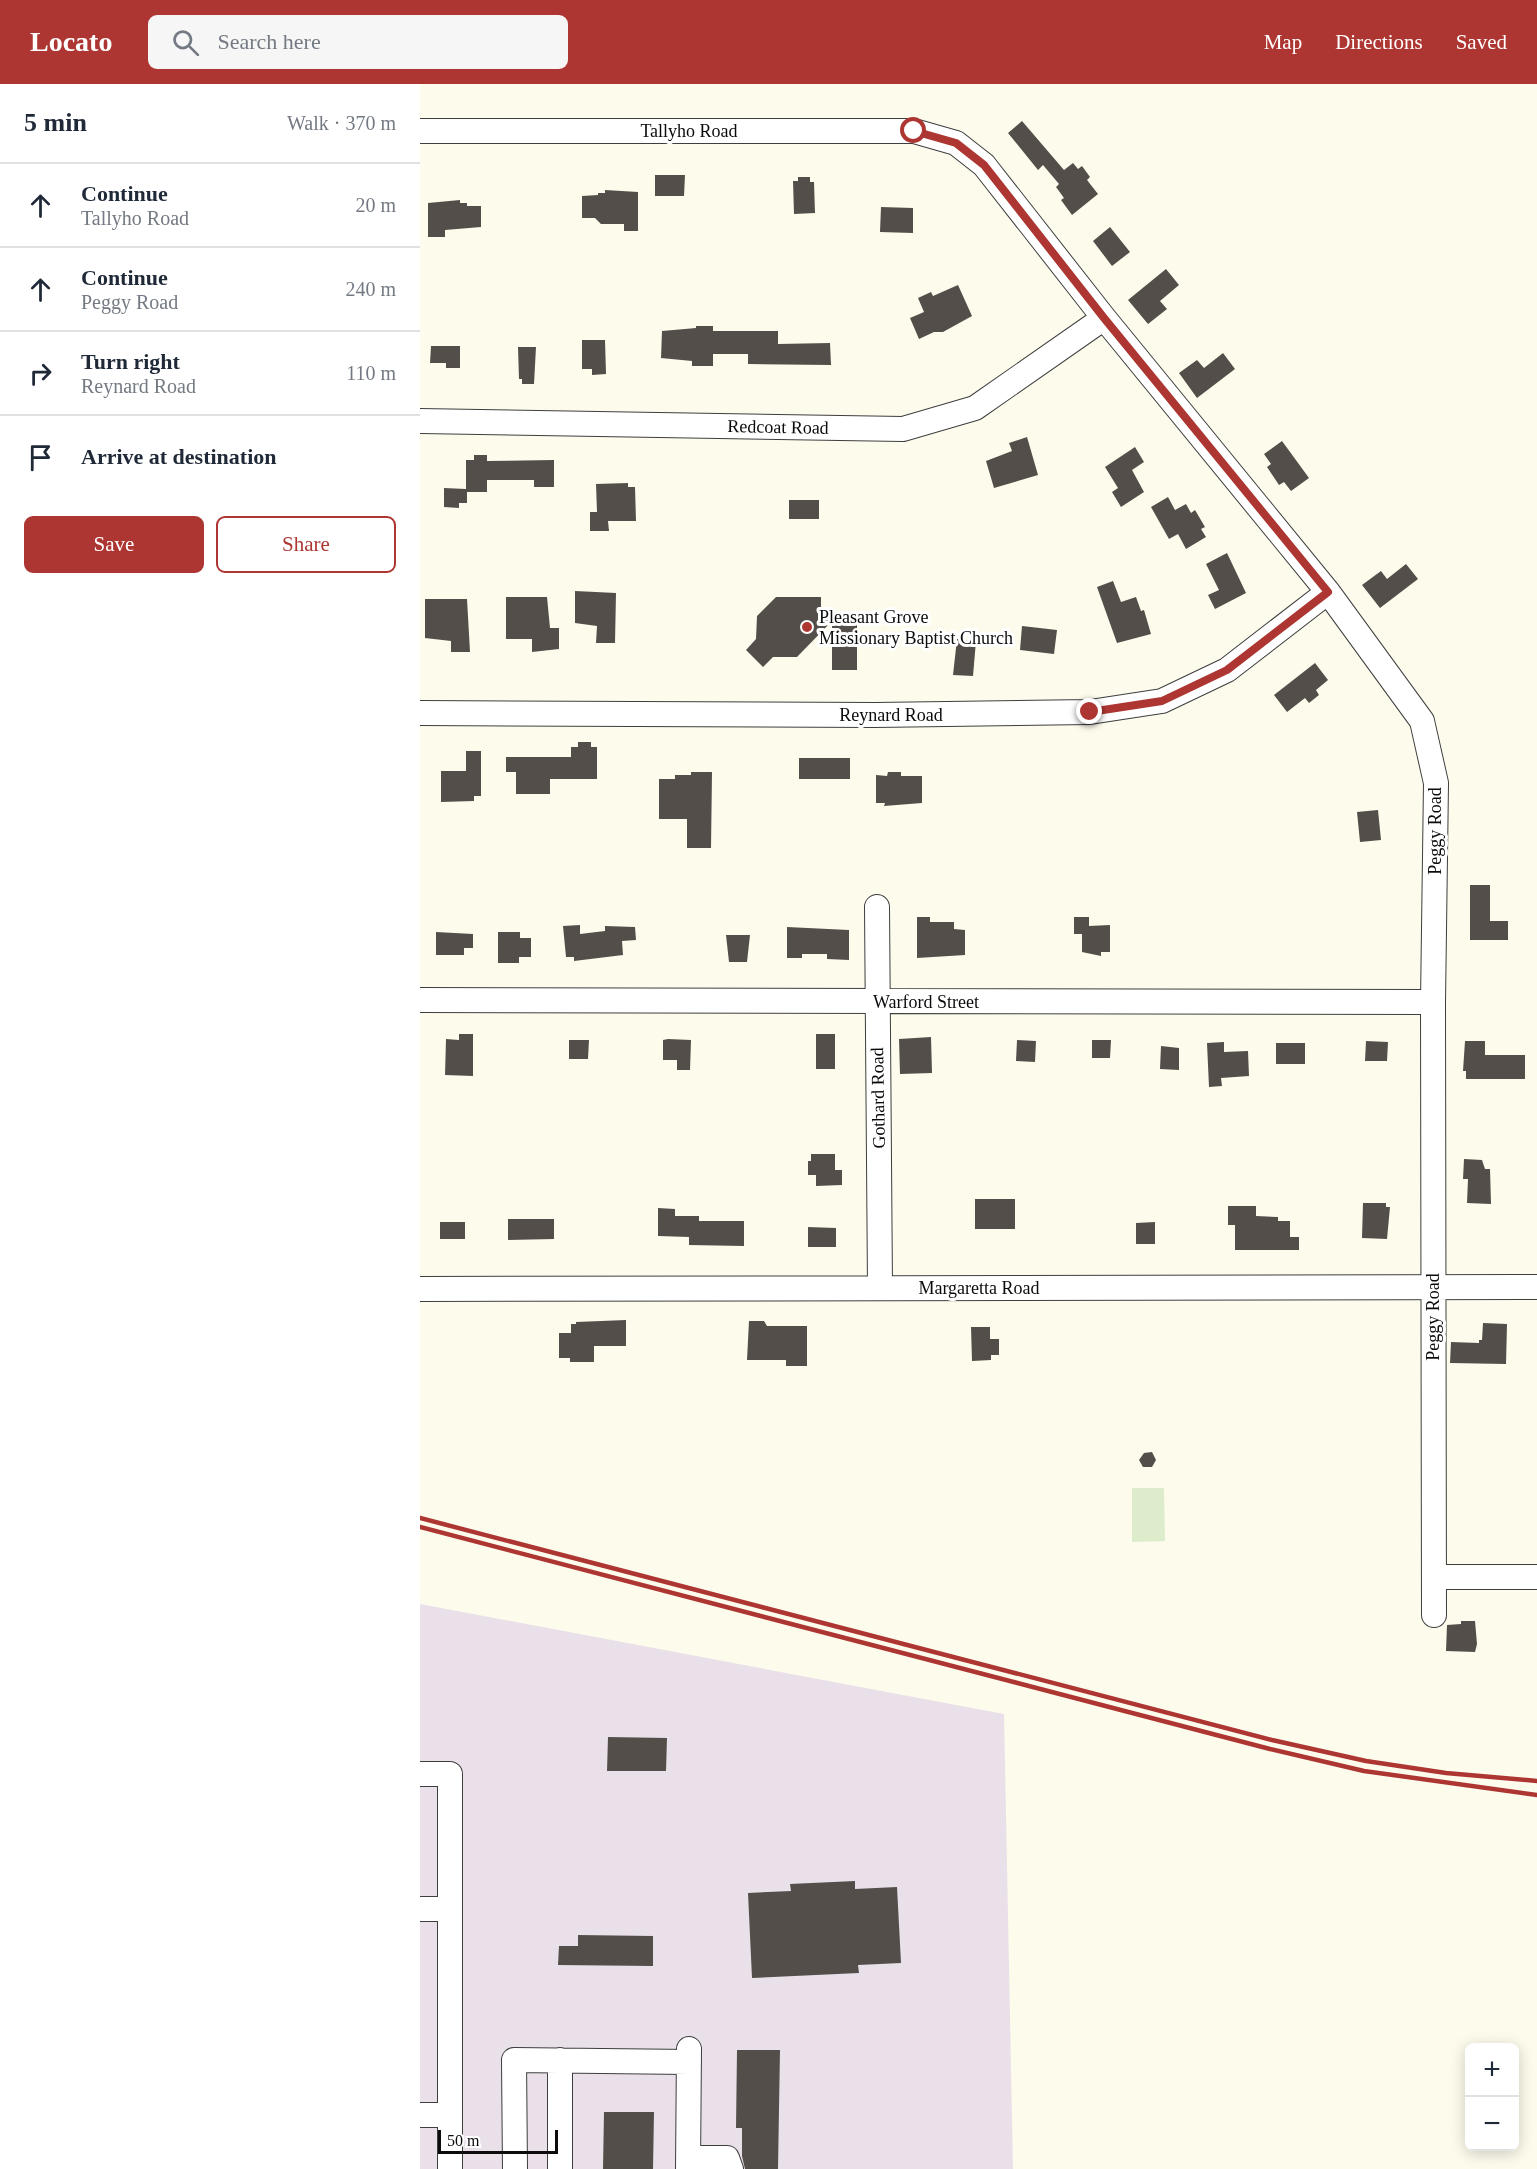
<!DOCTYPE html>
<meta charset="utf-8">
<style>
:root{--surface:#fff;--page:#f6f6f7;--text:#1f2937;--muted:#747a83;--line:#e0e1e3;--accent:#ad3632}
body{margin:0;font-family:"Times New Roman",serif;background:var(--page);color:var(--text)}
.controls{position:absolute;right:18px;bottom:18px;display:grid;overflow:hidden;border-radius:9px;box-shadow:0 3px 15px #0003}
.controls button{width:54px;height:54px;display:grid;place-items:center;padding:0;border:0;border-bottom:2px solid var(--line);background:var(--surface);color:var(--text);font:30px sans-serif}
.scale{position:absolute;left:18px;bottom:15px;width:120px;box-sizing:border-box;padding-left:6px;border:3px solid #0b0b0b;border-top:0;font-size:16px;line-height:21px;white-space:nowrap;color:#0b0b0b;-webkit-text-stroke:4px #fff;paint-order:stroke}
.stop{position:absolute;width:18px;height:18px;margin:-14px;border:4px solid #ad3632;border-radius:50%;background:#fff}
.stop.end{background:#ad3632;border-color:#fff;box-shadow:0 2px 6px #0008}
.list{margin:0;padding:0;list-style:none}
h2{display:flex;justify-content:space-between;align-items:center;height:78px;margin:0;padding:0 24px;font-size:26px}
h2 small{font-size:20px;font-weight:400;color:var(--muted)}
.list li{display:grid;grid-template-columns:39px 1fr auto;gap:18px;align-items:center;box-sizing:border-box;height:84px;padding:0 24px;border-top:2px solid var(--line)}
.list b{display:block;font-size:22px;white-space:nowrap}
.list p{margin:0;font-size:20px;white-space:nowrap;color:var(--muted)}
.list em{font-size:20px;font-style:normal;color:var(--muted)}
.actions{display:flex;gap:12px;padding:18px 24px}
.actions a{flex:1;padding:14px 0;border:2px solid var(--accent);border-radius:9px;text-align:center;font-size:21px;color:var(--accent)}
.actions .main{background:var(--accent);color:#fff}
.icon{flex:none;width:33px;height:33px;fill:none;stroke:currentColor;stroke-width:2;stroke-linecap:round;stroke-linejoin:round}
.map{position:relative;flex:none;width:1117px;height:2085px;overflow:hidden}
header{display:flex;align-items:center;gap:36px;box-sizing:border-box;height:84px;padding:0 30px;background:var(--accent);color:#fff}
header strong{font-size:28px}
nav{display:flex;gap:33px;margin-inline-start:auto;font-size:21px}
.search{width:420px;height:54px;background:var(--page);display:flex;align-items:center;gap:15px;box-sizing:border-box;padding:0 21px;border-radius:9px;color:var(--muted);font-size:22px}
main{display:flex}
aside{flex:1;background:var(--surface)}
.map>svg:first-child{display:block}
.industrial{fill:#e9e0ea}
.pitch{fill:#ddecca}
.building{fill:#534e49}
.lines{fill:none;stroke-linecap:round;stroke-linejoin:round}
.minor-casing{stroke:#3e3e3e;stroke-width:26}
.minor{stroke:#fff;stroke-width:24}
.rail{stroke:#ad3632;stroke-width:4.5}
.route{stroke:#ad3632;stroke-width:8}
.poi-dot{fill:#ad3632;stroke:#fff;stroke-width:2}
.labels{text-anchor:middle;stroke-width:6;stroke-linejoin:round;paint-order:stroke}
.street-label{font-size:18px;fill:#0b0b0b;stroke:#fff}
.poi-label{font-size:18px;fill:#0b0b0b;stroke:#fff;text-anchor:start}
</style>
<header>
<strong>Locato</strong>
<div class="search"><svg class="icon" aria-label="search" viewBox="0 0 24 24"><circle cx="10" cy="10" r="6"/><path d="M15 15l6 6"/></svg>Search here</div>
<nav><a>Map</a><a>Directions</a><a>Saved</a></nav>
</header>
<main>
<aside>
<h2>5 min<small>Walk · 370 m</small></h2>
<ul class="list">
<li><svg class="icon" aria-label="ahead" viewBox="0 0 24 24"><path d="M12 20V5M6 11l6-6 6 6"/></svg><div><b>Continue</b><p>Tallyho Road</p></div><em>20 m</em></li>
<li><svg class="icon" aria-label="ahead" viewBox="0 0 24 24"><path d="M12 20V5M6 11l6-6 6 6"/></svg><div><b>Continue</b><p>Peggy Road</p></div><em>240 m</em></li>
<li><svg class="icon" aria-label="right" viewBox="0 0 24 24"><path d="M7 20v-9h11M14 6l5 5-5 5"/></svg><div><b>Turn right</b><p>Reynard Road</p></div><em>110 m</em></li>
<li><svg class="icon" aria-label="arrive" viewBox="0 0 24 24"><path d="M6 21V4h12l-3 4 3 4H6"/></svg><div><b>Arrive at destination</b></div></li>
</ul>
<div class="actions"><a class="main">Save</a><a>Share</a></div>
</aside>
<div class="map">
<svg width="1117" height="2085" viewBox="0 0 1117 2085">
<rect width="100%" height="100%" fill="#fdfbec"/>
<!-- industrial -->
<path class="industrial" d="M0,1520L584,1630L593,2085H0Z"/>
<!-- pitch -->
<path class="pitch" d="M712,1404H744L745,1457L712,1458Z"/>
<!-- building -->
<path class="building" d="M602,37L644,86L653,79L658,85L662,82L670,93L667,96L678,110L652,131L641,116L644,114L636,103L639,100L623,81L618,86L588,49Z
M235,91H265L264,112H235Z
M378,93H390V98H394L395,129L374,130L373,97H378Z
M185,106L218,108V147H204V140H181L175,134H162V112L178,111V109H185Z
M40,116V119H47V122H61V143L25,146V153H8V119Z
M461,123L493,124V149L460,148Z
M690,143L710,168L692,182L673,157Z
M746,185L759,201L740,217L747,225L728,240L708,216Z
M538,201L552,232L523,248H514L499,255L490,234L504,228L498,214L511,208L513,212Z
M276,242H293V247H358V260L410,259L411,281L328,280V270H293V282H272V277L241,274L242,247L276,244Z
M162,256H185L186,290L172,291V285H162Z
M11,262H40V284H26V279H10Z
M98,263H116L114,300H102V295H99Z
M803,269L815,285L777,314L759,289L777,276L784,284Z
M607,353L618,391L574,404L566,377L592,367L589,359Z
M862,357L889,394L871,407L864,398L859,401L847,383L851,380L844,370Z
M715,363L724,378L712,386L724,408L701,423L692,408L698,404L685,383Z
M54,371H67V377L134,376V403H114V396H67V408H47V419H39V424L24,423V404L46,405V376H54Z
M208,399V403H215L216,437H188L189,447H170V428H177L176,400Z
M748,413L755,426L766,420L771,429L775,426L785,443L781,445L786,453L766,465L758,450L749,455L731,423Z
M369,416H399V435H369Z
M807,469L826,509L795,525L788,511L799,506L786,480Z
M986,480L998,495L960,524L942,501L961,487L967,495Z
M693,497L701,518L716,513L721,527L724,526L731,550L697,559L677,503Z
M155,507L196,509L195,559H176L177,542L155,539Z
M86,513H127L130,544H139V565L112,568V555H86Z
M356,513H401V529H437V586H412V537L377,573H353L343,583L326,566L336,555L337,532Z
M5,515H47L50,568H31V557L5,554Z
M602,542L637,546L634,570L600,566Z
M537,555L556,557L553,592L533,591Z
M895,579L908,596L896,606L899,611L889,619L885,614L867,628L854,611Z
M158,658H171V663H177V695H130V710H96V688H86V673H151V663H158Z
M46,667H61V712H54V717L21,718V687H46Z
M379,674H430V695H379Z
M271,688H292L291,764H267V735H239V695H255V691H271Z
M468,688H481V692H502V719L464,722L465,719H456V691L467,692Z
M958,726L961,756L940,758L937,728Z
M1050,801H1070V837H1088V856H1050Z
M497,833H510V838H534V845L545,846V871L497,874Z
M654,833H669V842L690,841V868H681V872L662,868V850H654Z
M160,841V850L185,847V842L215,843L216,856L202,857L203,871L154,877V873H146L143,842Z
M367,843L429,846V876L407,875V870H382V874H367Z
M16,848L53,850V864H44V871H16Z
M78,848H100V854H111V873H99V879H78Z
M306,851H330L327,878H309Z
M39,950H53V992L25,991L26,955L39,956Z
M396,950H415V985H396Z
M511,953L512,989L480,990L479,955Z
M248,955L271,956L270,986H257V976H243V956Z
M149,956H169L168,975H149Z
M597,956L616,957L615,978L596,977Z
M672,956H691L690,974H672Z
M946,957L968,958L967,977H945Z
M1045,957H1065V971H1105V995H1046V987H1043Z
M804,958V968L828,967L829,992L801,994L802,1002L789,1003L787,959Z
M856,959H885V980H856Z
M741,962L759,964V986L740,985Z
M391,1070H415V1086H422V1101L396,1102V1091H388V1077H391Z
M1044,1075L1062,1076L1065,1085H1070L1071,1120L1047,1119L1048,1095H1043Z
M555,1115H595V1145H555Z
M943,1119H966V1123H970L967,1155L942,1154Z
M808,1122H836V1132L858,1133V1137H870V1153H879V1166H815V1141H808Z
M238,1124L255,1125V1132H279V1137H324V1162L269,1161V1153L238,1152Z
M88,1135H134V1155L88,1156Z
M20,1138H45V1155H20Z
M735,1138V1160H716V1139Z
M388,1143L416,1144V1163H388Z
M206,1236V1262H174V1278H150V1274H139V1249H151V1240H156V1238Z
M329,1237H344L347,1242H387V1282H366V1276H327Z
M1063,1239L1087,1240L1086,1280L1030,1279L1031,1258L1059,1259V1256H1062Z
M551,1243H570V1255H579V1271H571V1276L552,1277Z
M732,1368L736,1376L732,1383H723L719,1376L724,1369Z
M1041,1537H1055L1057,1560L1055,1568L1026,1567L1027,1541L1041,1540Z
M188,1653L247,1654L246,1687H187Z
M435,1797V1805L477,1803L481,1879L438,1881L439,1889L332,1894L328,1809L371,1807L370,1800Z
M158,1851L233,1852V1882L138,1881L139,1862H158Z
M317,1966H360L358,2085H325L322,2072V2044H316Z
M184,2028H234L233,2085H183Z"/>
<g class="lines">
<defs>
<path id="minor" d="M0,47H494L536,59L564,81L684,234L908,508L1002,637L1016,699L1013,918L1014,1531
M0,337L483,345L555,324L684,234
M0,629L455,631L670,628L742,617L807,586L908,508
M457,823L460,1204
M0,916L1013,918
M0,1205L1117,1203
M1014,1493H1117
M0,1690H30V2085
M0,1825H30
M0,2031H30
M269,2074H307L311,2085
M95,2085L94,1976L269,1978
M140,2085V1976
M268,2085L269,1965"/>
</defs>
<!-- minor casing -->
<use href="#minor" class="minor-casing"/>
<!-- minor -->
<use href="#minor" class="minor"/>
<!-- rail -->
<path class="rail" d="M0,1434L852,1656L946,1677L1026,1689L1117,1697
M0,1443L850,1665L944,1687L1117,1711"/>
</g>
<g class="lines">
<!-- route -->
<path class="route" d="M494,47L536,59L564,81L684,234L908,508L807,586L742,617L670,628"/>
</g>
<!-- markers -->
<circle class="poi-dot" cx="387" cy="543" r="6"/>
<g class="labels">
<!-- street labels -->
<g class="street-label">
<text x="269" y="53">Tallyho Road</text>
<text transform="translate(358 343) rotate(1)" y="6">Redcoat Road</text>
<text x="471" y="637">Reynard Road</text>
<text transform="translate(1015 747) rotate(-90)" y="6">Peggy Road</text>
<text x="506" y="924">Warford Street</text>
<text transform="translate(458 1014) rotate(-91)" y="6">Gothard Road</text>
<text x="559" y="1210">Margaretta Road</text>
<text transform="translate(1013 1233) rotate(-90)" y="6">Peggy Road</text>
</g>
<!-- poi labels -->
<g class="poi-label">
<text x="399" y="539">Pleasant Grove<tspan x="399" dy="21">Missionary Baptist Church</tspan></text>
</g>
</g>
</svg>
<div class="controls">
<button>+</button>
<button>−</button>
</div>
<div class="scale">50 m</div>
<div class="stop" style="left:494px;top:47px"></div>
<div class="stop end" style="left:670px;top:628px"></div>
</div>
</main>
